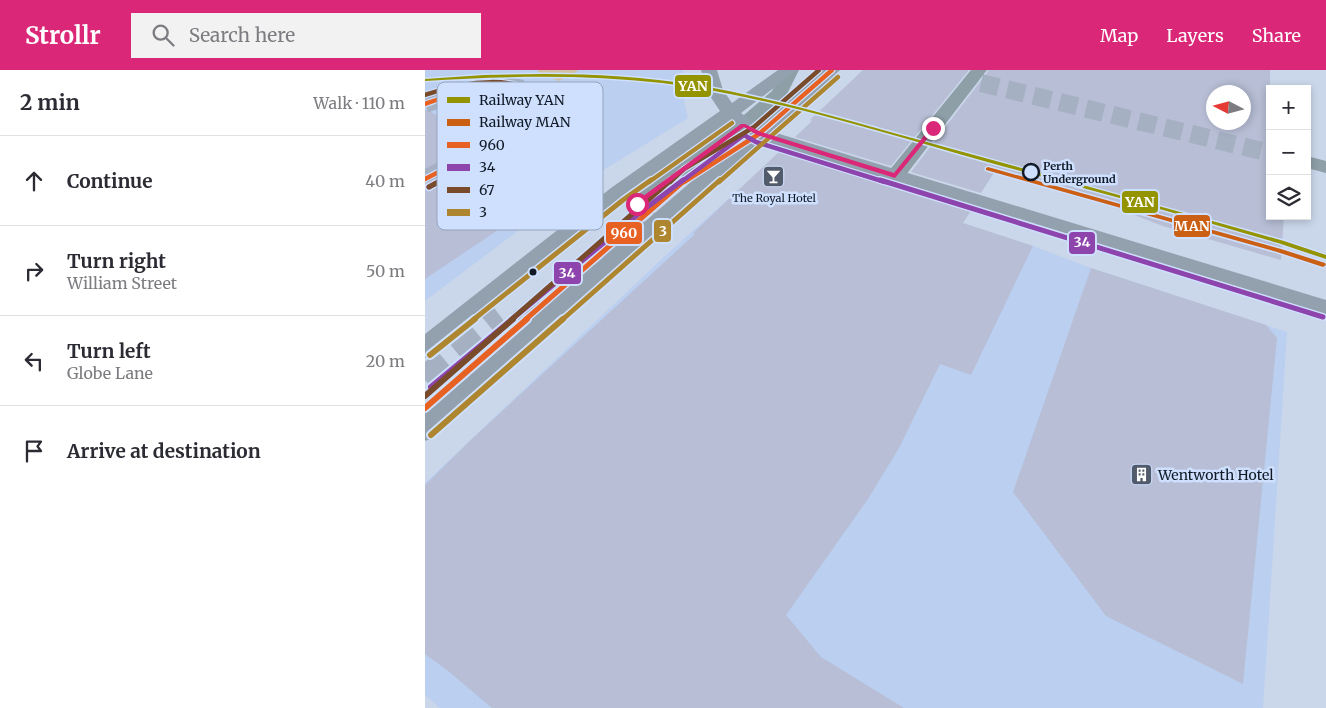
<!DOCTYPE html>
<meta charset="utf-8">
<style>
:root{--surface:#fff;--page:#f2f2f3;--text:#2b2b33;--muted:#7c7c81;--line:#e1e1e2;--accent:#db2777}
body{margin:0;font-family:Merriweather,serif;background:var(--page);color:var(--text)}
.controls{position:absolute;right:15px;top:15px;display:grid;overflow:hidden;border-radius:0px;box-shadow:0 2px 8px #0003}
.controls button{width:45px;height:45px;display:grid;place-items:center;padding:0;border:0;border-bottom:1px solid var(--line);background:var(--surface);color:var(--text);font:25px sans-serif}
.compass{position:absolute;left:781px;top:15px;width:45px;height:45px;border-radius:50%;background:var(--surface);box-shadow:0 2px 8px #0003;rotate:276deg}
.stop{position:absolute;width:15px;height:15px;margin:-11px;border:4px solid #db2777;border-radius:50%;background:#fff}
.stop.end{background:#db2777;border-color:#fff;box-shadow:0 1px 5px #0008}
.list{margin:0;padding:0;list-style:none}
h2{display:flex;justify-content:space-between;align-items:center;height:65px;margin:0;padding:0 20px;font-size:21px}
h2 small{font-size:16px;font-weight:400;color:var(--muted)}
.list li{display:grid;grid-template-columns:32px 1fr auto;gap:15px;align-items:center;box-sizing:border-box;height:90px;padding:0 20px;border-top:1px solid var(--line)}
.list b{display:block;font-size:19px;white-space:nowrap}
.list p{margin:0;font-size:16px;white-space:nowrap;color:var(--muted)}
.list em{font-size:16px;font-style:normal;color:var(--muted)}
.icon{flex:none;width:28px;height:28px;fill:none;stroke:currentColor;stroke-width:2;stroke-linecap:round;stroke-linejoin:round}
.map{position:relative;flex:none;width:901px;height:638px;overflow:hidden}
header{display:flex;align-items:center;gap:30px;box-sizing:border-box;height:70px;padding:0 25px;background:var(--accent);color:#fff}
header strong{font-size:24px}
nav{display:flex;gap:28px;margin-inline-start:auto;font-size:18px}
.search{width:350px;height:45px;background:var(--page);display:flex;align-items:center;gap:12px;box-sizing:border-box;padding:0 18px;border-radius:0px;color:var(--muted);font-size:19px}
main{display:flex}
aside{flex:1;background:var(--surface)}
.map>svg:first-child{display:block}
.built{fill:#bbcff0}
.green{fill:#d0c1a4}
.building{fill:#b7bed5;fill-rule:evenodd}
.lines{fill:none;stroke-linecap:round;stroke-linejoin:round}
.minor-tunnel-far2{stroke:#a5b0c3;stroke-width:18;stroke-dasharray:18 9;stroke-linecap:butt}
.minor-tunnel-far1{stroke:#a5b0c3;stroke-width:22;stroke-dasharray:22 11;stroke-linecap:butt}
.minor-tunnel{stroke:#a5b0c3;stroke-width:28;stroke-dasharray:28 14;stroke-linecap:butt}
.minor{fill:#8e9fa7;fill-rule:evenodd}
.major{fill:#93a1ae;fill-rule:evenodd}
.bus-1-far2-casing{stroke:#cee0fe;stroke-width:7}
.bus-1-far1-casing{stroke:#cee0fe;stroke-width:8}
.bus-1-casing{stroke:#cee0fe;stroke-width:10}
.bus-2-far2-casing{stroke:#cee0fe;stroke-width:7}
.bus-2-far1-casing{stroke:#cee0fe;stroke-width:8}
.bus-2-casing{stroke:#cee0fe;stroke-width:10}
.bus-3-far2-casing{stroke:#cee0fe;stroke-width:7}
.bus-3-far1-casing{stroke:#cee0fe;stroke-width:8}
.bus-3-casing{stroke:#cee0fe;stroke-width:10}
.bus-4-far2-casing{stroke:#cee0fe;stroke-width:7}
.bus-4-far1-casing{stroke:#cee0fe;stroke-width:8}
.bus-4-casing{stroke:#cee0fe;stroke-width:10}
.bus-1-far2{stroke:#e76122;stroke-width:4.5}
.bus-1-far1{stroke:#e76122;stroke-width:5}
.bus-1{stroke:#e76122;stroke-width:6}
.bus-2-far2{stroke:#8e44ad;stroke-width:4.5}
.bus-2-far1{stroke:#8e44ad;stroke-width:5}
.bus-2{stroke:#8e44ad;stroke-width:6}
.bus-3-far2{stroke:#7a4b2a;stroke-width:4.5}
.bus-3-far1{stroke:#7a4b2a;stroke-width:5}
.bus-3{stroke:#7a4b2a;stroke-width:6}
.bus-4-far2{stroke:#ae8630;stroke-width:4.5}
.bus-4-far1{stroke:#ae8630;stroke-width:5}
.bus-4{stroke:#ae8630;stroke-width:6}
.rail-1-casing{stroke:#cee0fe;stroke-width:3}
.rail-2-casing{stroke:#cee0fe;stroke-width:3}
.rail-1{fill:#949300;fill-rule:evenodd}
.rail-2{fill:#cb6015;fill-rule:evenodd}
.route{fill:#db2777}
.stop-dot{fill:#cee0fe;stroke:#111926;stroke-width:2.5}
.bus-dot{fill:#111926;stroke:#cee0fe;stroke-width:2}
.labels{text-anchor:middle;stroke-width:5;stroke-linejoin:round;paint-order:stroke}
.far-stop-label{font-size:11px;font-weight:bold;fill:#111926;stroke:#cee0fe;text-anchor:start}
.far-poi-label{font-size:11px;fill:#111926;stroke:#cee0fe}
.poi-label{font-size:14px;fill:#111926;stroke:#cee0fe;text-anchor:start}
.key{fill:#cee0fe;stroke:#95a4bd;stroke-width:1}
.key-label{font-size:14px;fill:#111926}
.line-badge{stroke:#cee0fe;stroke-width:2}
.badge-label{font-size:14px;text-anchor:middle;font-weight:bold;fill:#fff}
</style>
<header>
<strong>Strollr</strong>
<div class="search"><svg class="icon" aria-label="search" viewBox="0 0 24 24"><circle cx="10" cy="10" r="6"/><path d="M15 15l6 6"/></svg>Search here</div>
<nav><a>Map</a><a>Layers</a><a>Share</a></nav>
</header>
<main>
<aside>
<h2>2 min<small>Walk · 110 m</small></h2>
<ul class="list">
<li><svg class="icon" aria-label="ahead" viewBox="0 0 24 24"><path d="M12 20V5M6 11l6-6 6 6"/></svg><div><b>Continue</b></div><em>40 m</em></li>
<li><svg class="icon" aria-label="right" viewBox="0 0 24 24"><path d="M7 20v-9h11M14 6l5 5-5 5"/></svg><div><b>Turn right</b><p>William Street</p></div><em>50 m</em></li>
<li><svg class="icon" aria-label="left" viewBox="0 0 24 24"><path d="M17 20v-9H6M10 6l-5 5 5 5"/></svg><div><b>Turn left</b><p>Globe Lane</p></div><em>20 m</em></li>
<li><svg class="icon" aria-label="arrive" viewBox="0 0 24 24"><path d="M6 21V4h12l-3 4 3 4H6"/></svg><div><b>Arrive at destination</b></div></li>
</ul>
</aside>
<div class="map">
<svg width="901" height="638" viewBox="0 0 901 638">
<rect width="100%" height="100%" fill="#cad6ea"/>
<!-- built -->
<path class="built" d="M0,0H258L256,17L263,48L151,117L0,231Z
M345,91L608,176L666,198L862,262L838,638H15L0,625V413L239,187Z"/>
<!-- green -->
<path class="green" d="M113,0H154L134,11L113,2Z"/>
<!-- building -->
<path class="building" d="M438,0H544L466,96L370,67L387,51L385,50Z
M564,0H845V146H859L856,190L738,156L620,111L572,98L556,123L486,102ZM788,22H818V52H788Z
M0,39L143,113L0,209Z
M357,79L547,139L538,153L608,176L546,305L515,294L474,378L443,429L361,545L396,587L479,638H67L22,600L0,584V415L49,367L270,164L268,163Z
M666,198L841,255L852,268L818,614L681,546L588,422Z"/>
<g class="lines">
<!-- minor-tunnel-far2 -->
<path class="minor-tunnel-far2" d="M556,13L845,83
M0,34C23,25 88,4 108,26C111,28 112,33 114,36L107,50L88,64L0,109"/>
<!-- minor-tunnel-far1 -->
<path class="minor-tunnel-far1" d="M72,250L76,247
M101,250L227,140"/>
<!-- minor-tunnel -->
<path class="minor-tunnel" d="M0,310L74,249
M0,338L102,249"/>
<!-- minor -->
<path class="minor" d="M358,0H374L360,28L324,59L219,139L212,141L205,139L202,134L205,129L312,51L347,21Z
M546,0H562L477,110L470,112L463,110L460,106L463,102Z
M882,86L901,91V103L882,98Z"/>
<!-- major -->
<path class="major" d="M276,0H292L298,20L307,33L353,0H372L316,43L333,55L397,0H415L348,62L901,230V248L338,71L10,367L0,371V340L322,64L305,51L200,128L9,285L0,288V264L186,118L295,41L281,20Z"/>
<defs>
<path id="bus-1-far2" d="M0,34C30,23 95,0 114,36L107,50L88,64L0,109
M259,112L334,64L407,0"/>
<path id="bus-1-far1" d="M100,250L260,110"/>
<path id="bus-1" d="M0,338L102,249"/>
<path id="bus-2-far2" d="M14,112L92,72
M256,112L319,65L331,72L460,112"/>
<path id="bus-2-far1" d="M455,110L898,247
M4,117L17,110
M86,250L217,141L258,110"/>
<path id="bus-2" d="M6,317L88,249"/>
<path id="bus-3-far2" d="M0,25C37,12 98,0 123,36L114,55L93,71L14,112
M245,112L259,99L329,57L394,0"/>
<path id="bus-3-far1" d="M4,117L17,110
M86,250L246,110"/>
<path id="bus-3" d="M0,326L88,249"/>
<path id="bus-4-far2" d="M224,112L307,53
M294,112L413,7"/>
<path id="bus-4-far1" d="M48,250L198,130L226,110
M137,250L295,110"/>
<path id="bus-4" d="M5,285L50,249
M6,365L138,249"/>
</defs>
<!-- bus-1-far2 casing -->
<use href="#bus-1-far2" class="bus-1-far2-casing"/>
<!-- bus-1-far1 casing -->
<use href="#bus-1-far1" class="bus-1-far1-casing"/>
<!-- bus-1 casing -->
<use href="#bus-1" class="bus-1-casing"/>
<!-- bus-2-far2 casing -->
<use href="#bus-2-far2" class="bus-2-far2-casing"/>
<!-- bus-2-far1 casing -->
<use href="#bus-2-far1" class="bus-2-far1-casing"/>
<!-- bus-2 casing -->
<use href="#bus-2" class="bus-2-casing"/>
<!-- bus-3-far2 casing -->
<use href="#bus-3-far2" class="bus-3-far2-casing"/>
<!-- bus-3-far1 casing -->
<use href="#bus-3-far1" class="bus-3-far1-casing"/>
<!-- bus-3 casing -->
<use href="#bus-3" class="bus-3-casing"/>
<!-- bus-4-far2 casing -->
<use href="#bus-4-far2" class="bus-4-far2-casing"/>
<!-- bus-4-far1 casing -->
<use href="#bus-4-far1" class="bus-4-far1-casing"/>
<!-- bus-4 casing -->
<use href="#bus-4" class="bus-4-casing"/>
<!-- bus-1-far2 -->
<use href="#bus-1-far2" class="bus-1-far2"/>
<!-- bus-1-far1 -->
<use href="#bus-1-far1" class="bus-1-far1"/>
<!-- bus-1 -->
<use href="#bus-1" class="bus-1"/>
<!-- bus-2-far2 -->
<use href="#bus-2-far2" class="bus-2-far2"/>
<!-- bus-2-far1 -->
<use href="#bus-2-far1" class="bus-2-far1"/>
<!-- bus-2 -->
<use href="#bus-2" class="bus-2"/>
<!-- bus-3-far2 -->
<use href="#bus-3-far2" class="bus-3-far2"/>
<!-- bus-3-far1 -->
<use href="#bus-3-far1" class="bus-3-far1"/>
<!-- bus-3 -->
<use href="#bus-3" class="bus-3"/>
<!-- bus-4-far2 -->
<use href="#bus-4-far2" class="bus-4-far2"/>
<!-- bus-4-far1 -->
<use href="#bus-4-far1" class="bus-4-far1"/>
<!-- bus-4 -->
<use href="#bus-4" class="bus-4"/>
<defs>
<path id="rail-1" d="M119,4C170,4 221,7 271,15C354,29 435,54 516,76C631,107 745,139 859,171L901,185V189C885,184 869,178 853,173C758,145 662,119 566,93C458,63 349,27 237,13C158,4 79,6 0,11V9L59,5Z"/>
<path id="rail-2" d="M563,97L856,179L900,193L901,195L898,197L852,182L561,100V98Z"/>
</defs>
<!-- rail-1 casing -->
<use href="#rail-1" class="rail-1-casing"/>
<!-- rail-2 casing -->
<use href="#rail-2" class="rail-2-casing"/>
<!-- rail-1 -->
<use href="#rail-1" class="rail-1"/>
<!-- rail-2 -->
<use href="#rail-2" class="rail-2"/>
</g>
<!-- route -->
<path class="route" d="M316,54H320L336,62L469,103L506,57L511,58L470,108L332,65L319,57L214,135H210V132Z"/>
<!-- icons -->
<defs>
<symbol id="bar-square" viewBox="-11 -11 22 22"><rect x="-9" y="-9" width="18" height="18" rx="4" fill="#525b6b" stroke="#cee0fe"/><path d="M-6-5H6L.8 .8V4.5H3.5V6h-7V4.5H-.8V.8Z" fill="#fff"/></symbol>
<symbol id="building-square" viewBox="-11 -11 22 22"><rect x="-9" y="-9" width="18" height="18" rx="4" fill="#525b6b" stroke="#cee0fe"/><path d="M-4-6H4V6H1V3H-1V6H-4ZM-2.5-4.3h1.7v1.8h-1.7ZM.8-4.3h1.7v1.8H.8ZM-2.5-1h1.7V.8h-1.7ZM.8-1h1.7V.8H.8Z" fill="#fff"/></symbol>
</defs>
<g fill-rule="evenodd">
<use href="#bar-square" x="336" y="94" width="25" height="25"/>
<use href="#building-square" x="704" y="392" width="25" height="25"/>
</g>
<!-- markers -->
<circle class="stop-dot" cx="606" cy="102" r="8"/>
<circle class="bus-dot" cx="108" cy="202" r="4.5"/>
<g class="labels">
<!-- far-stop labels -->
<g class="far-stop-label">
<text x="618" y="100">Perth<tspan x="618" dy="13">Underground</tspan></text>
</g>
<!-- far-poi labels -->
<g class="far-poi-label">
<text x="349" y="132">The Royal Hotel</text>
</g>
<!-- poi labels -->
<g class="poi-label">
<text x="733" y="410">Wentworth Hotel</text>
</g>
</g>
<!-- legend -->
<rect x="12" y="12" width="166" height="148" rx="8" class="key"/>
<rect x="22" y="27" width="23" height="6" fill="#949300"/>
<rect x="22" y="49" width="23" height="7" fill="#cb6015"/>
<rect x="22" y="72" width="23" height="6" fill="#e76122"/>
<rect x="22" y="94" width="23" height="7" fill="#8e44ad"/>
<rect x="22" y="117" width="23" height="6" fill="#7a4b2a"/>
<rect x="22" y="139" width="23" height="7" fill="#ae8630"/>
<g class="key-label">
<text x="54" y="35">Railway YAN</text>
<text x="54" y="57">Railway MAN</text>
<text x="54" y="80">960</text>
<text x="54" y="102">34</text>
<text x="54" y="125">67</text>
<text x="54" y="147">3</text>
</g>
<g class="line-badge">
<rect x="249" y="4" width="38" height="24" rx="5" fill="#949300"/>
<rect x="696" y="120" width="38" height="24" rx="5" fill="#949300"/>
<rect x="748" y="144" width="38" height="24" rx="5" fill="#cb6015"/>
<rect x="228" y="149" width="19" height="24" rx="5" fill="#ae8630"/>
<rect x="180" y="151" width="38" height="24" rx="5" fill="#e76122"/>
<rect x="643" y="161" width="28" height="24" rx="5" fill="#8e44ad"/>
<rect x="128" y="191" width="29" height="24" rx="5" fill="#8e44ad"/>
</g>
<g class="badge-label">
<text x="268" y="21">YAN</text>
<text x="715" y="137">YAN</text>
<text x="767" y="161">MAN</text>
<text x="238" y="166">3</text>
<text x="199" y="168">960</text>
<text x="657" y="177">34</text>
<text x="142" y="208">34</text>
</g>
</svg>
<div class="controls">
<button>+</button>
<button>−</button>
<button><svg class="icon" aria-label="layers" viewBox="0 0 24 24"><path d="M12 4l9 5-9 5-9-5zM3 14l9 5 9-5"/></svg></button>
</div>
<svg class="compass" viewBox="-18 -18 36 36"><path d="M0-13l5 13h-10z" fill="#e53935"/><path d="M0 13l5-13h-10z" fill="#7c7c81"/></svg>
<div class="stop" style="left:212px;top:134px"></div>
<div class="stop end" style="left:508px;top:58px"></div>
</div>
</main>
